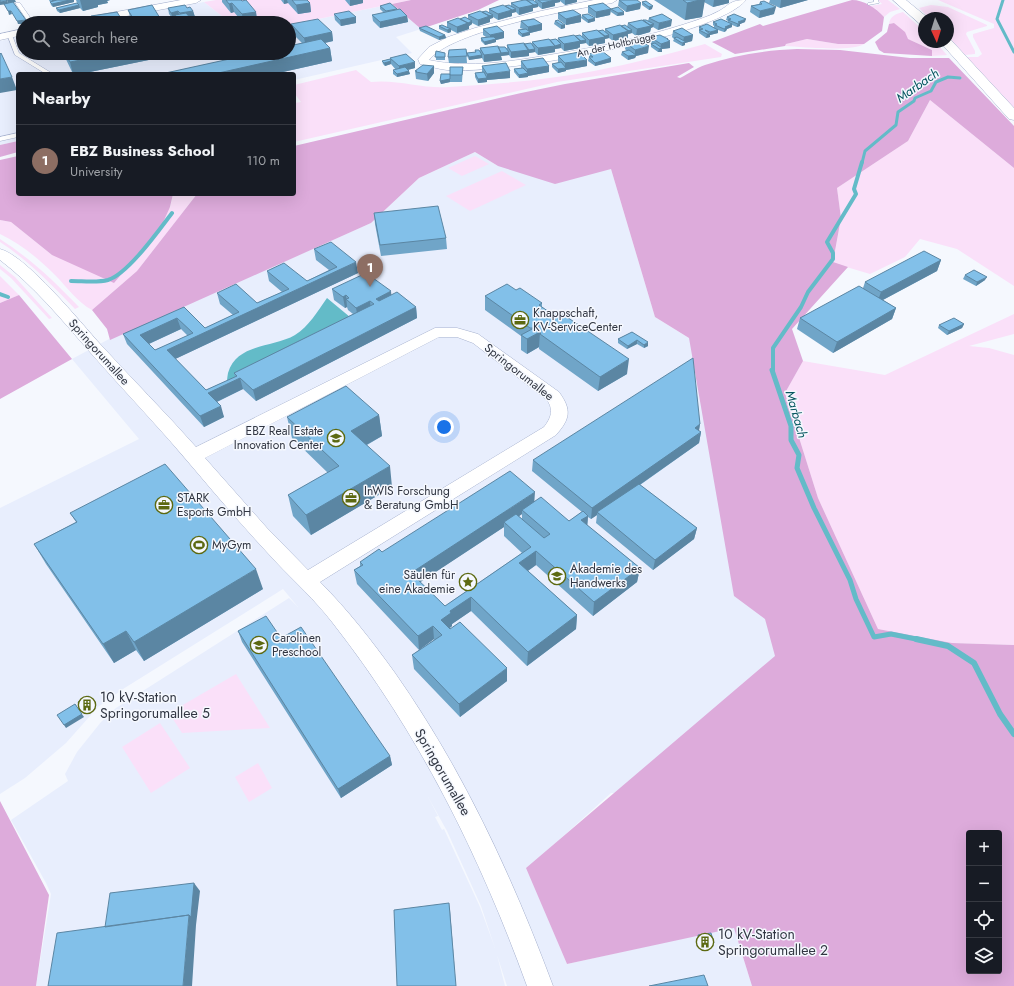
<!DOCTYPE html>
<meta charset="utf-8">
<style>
:root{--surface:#171b24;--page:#20242c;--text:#f1f3f6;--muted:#9ea1a6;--line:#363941;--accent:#aeb58f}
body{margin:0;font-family:Jost,sans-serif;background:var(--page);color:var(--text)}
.controls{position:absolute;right:12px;bottom:12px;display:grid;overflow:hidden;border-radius:4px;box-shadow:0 4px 16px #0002}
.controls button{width:36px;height:36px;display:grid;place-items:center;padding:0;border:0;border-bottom:1px solid var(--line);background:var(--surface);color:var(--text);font:20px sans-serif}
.compass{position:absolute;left:918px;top:12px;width:36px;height:36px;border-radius:50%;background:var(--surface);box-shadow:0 4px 16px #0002;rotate:176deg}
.you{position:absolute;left:444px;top:427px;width:14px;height:14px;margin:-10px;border:3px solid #fff;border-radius:50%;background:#1a73e8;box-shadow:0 0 0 6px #1a73e833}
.badge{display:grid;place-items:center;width:26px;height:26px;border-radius:50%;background:var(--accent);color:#fff;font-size:13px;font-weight:700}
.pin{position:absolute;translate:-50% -33px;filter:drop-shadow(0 1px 2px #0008)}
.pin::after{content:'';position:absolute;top:21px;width:14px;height:12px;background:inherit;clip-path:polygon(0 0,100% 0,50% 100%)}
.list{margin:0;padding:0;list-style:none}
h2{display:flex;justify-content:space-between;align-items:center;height:52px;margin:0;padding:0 16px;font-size:17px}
h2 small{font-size:13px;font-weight:400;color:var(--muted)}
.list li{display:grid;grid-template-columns:26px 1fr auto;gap:12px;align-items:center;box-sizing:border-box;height:72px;padding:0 16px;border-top:1px solid var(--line)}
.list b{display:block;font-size:15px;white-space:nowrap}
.list p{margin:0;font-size:13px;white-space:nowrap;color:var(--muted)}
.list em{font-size:13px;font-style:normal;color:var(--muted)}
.icon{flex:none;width:22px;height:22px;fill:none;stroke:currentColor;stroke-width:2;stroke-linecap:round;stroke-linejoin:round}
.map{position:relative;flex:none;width:1014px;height:986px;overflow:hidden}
.search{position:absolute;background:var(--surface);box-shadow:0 4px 16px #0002;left:16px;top:16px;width:280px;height:44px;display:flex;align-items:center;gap:10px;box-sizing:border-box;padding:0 14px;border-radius:22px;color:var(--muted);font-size:15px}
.panel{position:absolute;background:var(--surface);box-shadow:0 4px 16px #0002;left:16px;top:72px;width:280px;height:124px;border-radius:4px}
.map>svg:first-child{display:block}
.built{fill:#e8eefd;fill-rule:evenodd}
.green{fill:#fae0f9}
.forest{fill:#ddabdb;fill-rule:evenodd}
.water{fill:#63bbc8}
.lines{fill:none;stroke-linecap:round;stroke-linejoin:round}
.stream-far3{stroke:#63bbc8;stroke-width:3}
.stream-far2{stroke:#63bbc8;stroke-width:4}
.stream-far1{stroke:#63bbc8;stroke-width:5}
.stream{stroke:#63bbc8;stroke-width:6}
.service-casing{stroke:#a6b1ce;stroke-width:1}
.minor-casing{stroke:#a6b1ce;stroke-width:1}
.tertiary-casing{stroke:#a6b1ce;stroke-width:1}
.service{fill:#fff;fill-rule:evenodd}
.minor{fill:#fff;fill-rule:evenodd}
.tertiary{fill:#fff;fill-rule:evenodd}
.wall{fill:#70a5c8;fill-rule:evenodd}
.shaded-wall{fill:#5b86a3}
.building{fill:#82c0e9;stroke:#5b86a3;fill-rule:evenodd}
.labels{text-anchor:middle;stroke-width:3;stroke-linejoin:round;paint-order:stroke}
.far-street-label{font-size:10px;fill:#313642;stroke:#f5f8fe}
.poi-label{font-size:12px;fill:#313642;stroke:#f5f8fe;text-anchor:start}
.street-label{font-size:12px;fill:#313642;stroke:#f5f8fe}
.water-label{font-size:13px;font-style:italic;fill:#065660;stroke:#f5f8fe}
.near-poi-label{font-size:14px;fill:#313642;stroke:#f5f8fe;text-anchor:start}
.near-street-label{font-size:14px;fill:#313642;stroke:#f5f8fe}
</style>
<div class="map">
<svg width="1014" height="986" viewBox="0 0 1014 986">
<rect width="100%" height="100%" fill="#f5f8fe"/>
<!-- built -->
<path class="built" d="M204,2L231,23H94Z
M392,4L421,29L396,37L412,53L294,80V74H18V141L0,145V41L23,36V53H289V25Z
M475,152L498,166L611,169L655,317L689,338L734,425L801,799L611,793L527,869L567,964L734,927L752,986H507L497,955L505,986H36L51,894L46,883L11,820L68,781L65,774L77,752L101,722L116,708L289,598L298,607L283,589L123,689L98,707L66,743L25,778L0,794V508L139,439L72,359L109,339L371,223L419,178ZM427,795L447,831L481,906L495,948L480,907L444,829L442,830L435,817L438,816Z"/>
<!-- green -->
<path class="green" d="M216,0H411L289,25V23H231L204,2Z
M878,0H888L900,9L890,12L884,17L876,9L870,6L882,4Z
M938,0H1014V110L967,57H978L982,54L973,37V34L994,28V24Z
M931,5L948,7L987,25V26L967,32L966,34L975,51V54L965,55L948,36V18H929L919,8Z
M903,12L924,31V42H935L947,55L932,56V50L908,39L894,23L889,24C890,16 896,14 903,12Z
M807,39L838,44H864C851,52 802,47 785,46L786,44Z
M705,44L722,54L721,57L557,82L294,142V102L295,103L301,102L294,93V85L356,70L371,82C397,79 423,89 449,87C497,84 546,80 594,71C631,64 668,54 705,44Z
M930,100L1014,168V286L957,249L920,239L905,257L870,274L833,263L841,218L837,188L908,141Z
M475,156L489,164L462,176L448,168Z
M502,171L526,185L470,211L446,196Z
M173,194H197L137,271L92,310C77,302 67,287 55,275C39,259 21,244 0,234V220L11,222L52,255L170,208Z
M0,239C31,259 54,281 79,307L75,309C51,284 29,261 0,242Z
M0,265L15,277L52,318L49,319L11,278L0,269Z
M0,276L19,295L0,303Z
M1014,314V334L969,346L989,348L1014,355V645L952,643L878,629L818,498L785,393L803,361L885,375Z
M236,674L270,728L182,733L169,713Z
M160,723L190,768L151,793L122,747Z
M258,763L272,788L249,802L235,777Z"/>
<!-- forest -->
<path class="forest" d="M411,0H499L478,10L421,29L392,4Z
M852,0C864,0 876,8 884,17L882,31L864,44H838L807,39L786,44L785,46L735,54L712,42L760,24L763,26Z
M894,23L905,32L908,39L932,50V56L884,53L879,50L875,42L887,32L889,24Z
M797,49L840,50L910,58H949L1014,126V168L930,100L908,141L837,188L841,218L833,262L848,267L792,329L803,361L785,393L818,498L878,629L952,643L1014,645V986H752L734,928L567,964L526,868L775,656L765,619L734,596L689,338L655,317L611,169L555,184L498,166L475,152L419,178L371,223L110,340L107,329L92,310L137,271L197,194H294V146L521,93L565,84L689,63L694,67L677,77L680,78C688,74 696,68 705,65C734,55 767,50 797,49ZM969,833H999V971H969Z
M18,141V152L0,157V145Z
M18,156V194H173L170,207L161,227L114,283L52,255L11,222L0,220V160Z
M19,295L72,359L0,399V303Z
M0,801L49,895L36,986H0Z"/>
<!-- water -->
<path class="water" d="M327,298L356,322L226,388C227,383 227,378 228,373C237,343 273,348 295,335C309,326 317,312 327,298Z"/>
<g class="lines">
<!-- stream-far3 -->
<path class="stream-far3" d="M1003,0L997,19L1014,52
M862,163L865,151L896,125L898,112L914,101L915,98L931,91L936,82L948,77L960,78"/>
<!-- stream-far2 -->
<path class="stream-far2" d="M71,281C83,281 97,283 108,280C128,274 159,230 172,213
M0,294L8,297
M773,371V348L801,307L808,292L833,259V253L827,242L856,194L854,189L862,162"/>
<!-- stream-far1 -->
<path class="stream-far1" d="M772,370L791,426V440L799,455L797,468L814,508L850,580L856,599L874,637L891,634L921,640"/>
<!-- stream -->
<path class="stream" d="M916,639L948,646L974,663L1000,714L1014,734"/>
<defs>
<path id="service" d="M874,0H878L879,3L868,5V3L874,2Z
M16,3H20L34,23H29L16,4Z
M7,34L12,35L19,53L53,74H46L15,55Z
M18,133V137L0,141V137Z"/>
<path id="minor" d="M181,0H201L196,3L89,23H68L73,20Z
M594,0H617L612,3C573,9 451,31 429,60C469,69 514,61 555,54C598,47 641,38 682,25C694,21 708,17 719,11C731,4 730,0 746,0C715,38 498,75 447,70C438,69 429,66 420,64L418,59L429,47L448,37L475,28L541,11Z
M23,29V35L0,40V34Z
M0,249C26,255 81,323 101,345C132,379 165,412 196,447L435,328H457L478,334L559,392C572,410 570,419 556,435L320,582C348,610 372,641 395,673C463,770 512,876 553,986H527C479,854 419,733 332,622C315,600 295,582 276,562C248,532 221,501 195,470C161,429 124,391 89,351C61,319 34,286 0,260ZM439,337H457L473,343L547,400C554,410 551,418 544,427L308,570L267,528L205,458Z"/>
<path id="tertiary" d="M893,0H906L928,18H924V25L920,24Z
M948,39H950L1014,108V120L1009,119L940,42H948Z"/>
</defs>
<!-- service casing -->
<use href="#service" class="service-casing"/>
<!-- minor casing -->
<use href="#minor" class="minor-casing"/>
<!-- tertiary casing -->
<use href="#tertiary" class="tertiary-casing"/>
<!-- service -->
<use href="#service" class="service"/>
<!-- minor -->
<use href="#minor" class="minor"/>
<!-- tertiary -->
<use href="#tertiary" class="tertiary"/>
</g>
<!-- wall -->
<path class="wall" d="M49,0H74V2L53,7L51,5L50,2Z
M76,0H110L107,1L108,3L98,5V7L83,11L80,8L60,13L57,11L56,8L77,3Z
M222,0H241L256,12L257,21L247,23H243L234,12L231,13L222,2Z
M281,0H307L310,3L311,12L298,14L288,3L284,4Z
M345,0H363V3L350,6Z
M527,0L535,2V0H577V2L565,5L560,1V2L555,3V6L542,9L538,6V7L533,8V11L519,15L516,12L512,13V16L498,20L493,17L490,19V22L478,26L472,23V24L469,26V29L457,33L451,30V32L448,33L439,29V26L447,27V22L460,19H468V15L482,12L489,13V9L505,6H511V3Z
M619,0L641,3L640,9L626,12L618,6Z
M654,0H729V3L713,7L704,2L702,17L685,20Z
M770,0H808L780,8L769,3Z
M646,1L652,9L649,10L642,5V2Z
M760,2L774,14L759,18L750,12L751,6L759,4Z
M380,6L397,10L407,16L408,22L380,28L373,21L372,15L384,13L380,9Z
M588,6L611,9L610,15L596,18L588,13Z
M168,8H187L193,11L195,17L190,18L193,21L209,23H177L176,18L173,19L169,14Z
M611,9L624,15L617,16L611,12Z
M128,10L163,23H168H132Z
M558,13L581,15V22L566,25L558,19Z
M334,14L356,17V23L341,26L335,20Z
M582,15L595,21L588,23L581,18Z
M727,17L745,22L740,24V26L737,27L732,25V27L727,29L726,31L724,32L718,30V33L710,35V37L706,38L699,33V27H714V26L713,25V22H728V21L726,20Z
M649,18L671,26L658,30L653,27L651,28L650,32L636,36L632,33L628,34V38L613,41L609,38L605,39V43L589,46L586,43L580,44V48L564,51L561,48L555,49V52L538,55L535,52L529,53V56L511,58L509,55L501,56L502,60L484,62L482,58L469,60L467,56V53L475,52V50L480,51V48L498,47L507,48V45L524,44L532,45V42L550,40L557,41L558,38L575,36L582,37V33L598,31L605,32V29L621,26L627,27L628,23L643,20L648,21Z
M521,21L542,24V30L530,33V35L522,37L518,34V30L523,29L520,28Z
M555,21L565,28L561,29L554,24Z
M291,24L332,32L333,41L325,43L330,48L332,61L274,74H161L232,59L231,56H244L302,43L293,34Z
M419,28L445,35L446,38L439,40L420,31Z
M483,29L504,32V38L496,40V42L485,45L481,41V38L486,37L483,35Z
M673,31L693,35L692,41L685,43V45L682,46L673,41L674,39L672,37Z
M650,37L668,39L670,48L662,49V52H658L651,47V44L650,43Z
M626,43L648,53L636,56L635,58L628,60L621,55L622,52L627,51L625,49Z
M466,49L467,63H449L448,57Z
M436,51L445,53V60H436Z
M63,53H183L80,74H73Z
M589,54L611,58V62L595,66L588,61L589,57Z
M558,56L587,66L566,70V71L558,73L552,67V64L558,63Z
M390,58L415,68L408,70L410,74L397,77L393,74V70H396L391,64L385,66L383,64L382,61L390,59Z
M521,61L549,66V72L528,76V77L519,78L514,72V69L521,68Z
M434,66V73L428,81L416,79L415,71Z
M482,66L510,78L487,80V82L478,83L475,77V73L482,72Z
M463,67L462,82H450L441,84L440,81Z
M374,213L446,238L447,249L381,256L375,224Z
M314,249L358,273L175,359L206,390L235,377L234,373L353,314L348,310L347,307L345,308L334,300L332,289L391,295L416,307L417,318L256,401L243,389L217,402L224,417L204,427L127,344L123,334L184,307L205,328L233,315L220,304L217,293L257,303L282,292L269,281L267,271L307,281L329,270L316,260ZM181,329L188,336L155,350L149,344Z
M941,260L937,271L883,300L896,308L892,319L833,353L797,329L800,318L863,288L865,282Z
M965,275L985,280L976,286L963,279Z
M516,290L542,303V307L627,374L598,391L539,349V347L527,354L521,350V336L485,310V296Z
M964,324L962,328L947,335L938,328L939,325Z
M632,332L648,346L644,348L637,344L627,349L618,343V339Z
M379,415L382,436L367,445L392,487L311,535L293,516L288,495L328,473L292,438L287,417Z
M700,424L699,431L701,432L699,443L640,485L697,528L694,539L653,570L596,523L597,515L591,519L588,517L587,525L640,568L637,582L593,616L536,565L528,571L577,615L576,629L527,666L471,611L452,624V626L450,628L507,681L460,717L414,669L412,655L434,640V639L419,650L357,584L354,570L360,566V562L382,552L534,502L569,521L582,512L532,471L533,460ZM522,514V519L519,516ZM504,527V536L522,553L445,606L420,582Z
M70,513L263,589L144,661L136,650L114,663L46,564L34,544L76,522Z
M238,631L281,638L390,756L392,765L341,798L242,642Z
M698,935L714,943L713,946L700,948L697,938Z"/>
<!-- shaded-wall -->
<path class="shaded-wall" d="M7,0H15L16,2L8,4Z
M52,0H74V2L53,7L52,4H53Z
M80,0H110L107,1L108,3L98,5V7L83,11Z
M284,0H287L288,3L284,4Z
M350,0H363V3L350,6Z
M555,0H560V2L555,3V6L542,9V3Z
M565,0H577V2L565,5Z
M700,0H705L702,17L685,20L687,3Z
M714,0H729V3L713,7Z
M781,0H808L780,8Z
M7,1L8,4L0,5V2Z
M232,3L234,12L231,13L229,4Z
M310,3L311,12L298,14L296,5Z
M641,3L640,9L626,12L627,6Z
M538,4V7L533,8V11L519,15V8Z
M79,5L80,8L60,13L59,10Z
M653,6L652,9L649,10V7Z
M776,7L774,14L759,18L760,11Z
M516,9V12L512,13V16L498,20V14Z
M611,9L610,15L596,18V12Z
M8,11H11L12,14L9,15Z
M178,11L180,18L175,15L176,18L173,19L171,13Z
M193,11L195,17L181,20L180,13Z
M256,12L257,21L247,23H243L242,14Z
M624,12V15L617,16L618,13Z
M493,15V18L490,19V22L478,26V20Z
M581,15V22L566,25V19Z
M407,16L408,22L380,28V22Z
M356,17V23L341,26L340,20Z
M595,18V21L588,23V20Z
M101,19L103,23H94L93,21Z
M746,19L745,22L740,24V26L737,27L738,22Z
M26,20L27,23H23V24H18L17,21Z
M672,20L671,26L658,30L659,23Z
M472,21V24L469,26V29L457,33V27Z
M542,24V30L530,33V35L522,37V34L528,32V27Z
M654,24L653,27L651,28L650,32L636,36L637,29Z
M732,24V27L727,29L726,31L724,32L725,27Z
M561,25H565V28L561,29Z
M451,29V32L448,33L447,30Z
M632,30V33L628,34V38L613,41V35Z
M718,30V33L710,35V37L706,38L707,34H710V32Z
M332,32L333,41L306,47L304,38Z
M504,32V38L496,40V42L485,45L484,42L490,40V35Z
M445,35L446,38L439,40V37Z
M609,35V38L605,39V43L589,46V40Z
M693,35L692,41L685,43V45L682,46L684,37Z
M667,39H668V42L670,41V48L662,49V52H658L659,49H660L661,44Z
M586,40V43L580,44V48L564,51V44Z
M561,44V48L555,49V52L538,55V48Z
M649,46L648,53L636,56L635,58L628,60V56L635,55V50Z
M330,48L332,61L274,74H214Z
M535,49V52L529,53V56L511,58V52Z
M509,52V55L501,56L502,60L484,62V55Z
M118,53H183L80,74H73L70,62Z
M482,55V58L469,60V57Z
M611,58V62L595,66V63Z
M587,60V66L566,70V71L558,73V69L565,68V63Z
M391,61V64L385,66L384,63Z
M415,62V68L399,72V66Z
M434,66V73L428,81L427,74Z
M549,66V72L528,76V77L519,78V75L527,74V69Z
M409,71L410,74L397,77V74Z
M510,71V78L487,80V82L478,83V79L487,78V74Z
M12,77L17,90L0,93V79Z
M450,79V82L441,84L440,81Z
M941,260L937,271L877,303L881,292Z
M356,262L358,273L171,361L167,350Z
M987,277L985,280L976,286L977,282Z
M391,291L392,302L377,310L376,299Z
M346,295L347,307L345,308L343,297Z
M370,301L371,312L358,319L356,308Z
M416,307L417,318L256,401L253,390Z
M896,308L892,319L833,353L837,342Z
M177,318L181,329L144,346L140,335Z
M964,324L962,328L947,335L949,331Z
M540,332L539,347L527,354V339Z
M637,340V344L627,349L628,346Z
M648,342V346L644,348V345Z
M629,359L627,374L598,391L600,377Z
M240,378L243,389L212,404L208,393Z
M221,406L224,417L204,427L200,416Z
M379,415L382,436L355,451L351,431Z
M700,424L698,435L701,432L699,443L598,514L597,512V515L591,519L592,508Z
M390,466L392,487L311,535L306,515Z
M535,492L534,506L522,510V514L506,525L504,522V527L413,587L411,573Z
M588,516L587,530L581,520Z
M697,528L694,539L653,570L655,560Z
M536,551V565L519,577V563Z
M640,568L637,582L593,616L594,602Z
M256,569L263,589L144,661L134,642Z
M471,597V611L452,624V626L442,634L441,620L450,611Z
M577,615L576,629L527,666L528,652Z
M433,626L434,639L419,650L418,636Z
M126,631L136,650L114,663L103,644Z
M507,668V681L460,717L459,704Z
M92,701L94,704L83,711L81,708Z
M75,704L84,717L66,728L64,725Z
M390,756L392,765L341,798L338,789Z
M194,883L200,891L196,925L192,986H183L189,915Z
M449,903L450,910L456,986Z"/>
<!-- building -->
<path class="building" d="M0,0H6L7,1L0,2Z
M57,0H70L52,4L50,2Z
M226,0H241L242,1L246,0L256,12L242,14L232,3L229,4Z
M292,0H307L310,3L296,5Z
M524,0H526L534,5L519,8L511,3Z
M527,0H533L538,4L533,5Z
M538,0H555L542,3Z
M619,0H637L641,3L627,6Z
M683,0H700L687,3Z
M646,1L653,6L649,7L642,2Z
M764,1L776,7L760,11L751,6L762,4L760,2Z
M13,2L26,20L17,21L11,11H8L4,4Z
M77,3L79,5L59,10L56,8Z
M390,3L397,9L386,11L380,6Z
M603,3L611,9L596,12L588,6Z
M152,5L163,23L168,22V23H136L128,10Z
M185,5L187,8L190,7L193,11L180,13L178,11L171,13L168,8Z
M503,5L512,10L498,14L489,9Z
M509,5L516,9L512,10L505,6Z
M618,7L624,12L618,13L611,9Z
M400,9L407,16L380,22L372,15Z
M573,10L581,15L566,19L558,13Z
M349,11L356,17L340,20L334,14Z
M480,11L490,16L478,20L468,15Z
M486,11L493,15L489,16L482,12Z
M117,12L124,23H104L101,19L93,21L91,16Z
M186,13L193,21L206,19L209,23H180L175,15Z
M588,14L595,18L588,20L582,15Z
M662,14L672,20L659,23L649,18Z
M734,14L746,19L738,22L741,23L738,24L728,20L731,19L727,17Z
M465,17L472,21L468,23L460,19Z
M458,18L468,23L457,27L447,22Z
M318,19L332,32L304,38L291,24Z
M534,19L542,24L528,27L521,21Z
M721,19L732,24L725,27L727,28L724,29L715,25L717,24L713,22Z
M558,20L565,25H561L555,21Z
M642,20L651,26L637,29L628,23Z
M643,20H646L654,24L650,25Z
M707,24L718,30L710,32L705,30L710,34H707L699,30L703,29L699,27Z
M442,25L451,29L447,30L439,26Z
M620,25L629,31L613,35L605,29Z
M625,25L632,30L628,31L621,26Z
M426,26L445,35L439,37L419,28Z
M497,26L504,32L490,35L483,29Z
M682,28L693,35L684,37L673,31Z
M526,29L530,32L522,34L518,30Z
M597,30L605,37L589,40L582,33Z
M603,30L609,35L605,36L598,31Z
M574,35L581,41L564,44L558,38Z
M580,35L586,40L580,41L575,36Z
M660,35L668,39H667L670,41L661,44L650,37Z
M489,37H494L496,39L484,42L481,38Z
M677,37L686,42L682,43L674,38Z
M321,39L330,48L214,74H161L257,53H289V46Z
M549,39L555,46L538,48L532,42Z
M556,39L561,44L555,46L550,40Z
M639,40L649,46L635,50L626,43Z
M524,43L529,50L511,52L507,45Z
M531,43L535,49L528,50L524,44Z
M655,43L662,48L659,49L651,44Z
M498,46L501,53L484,55L480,48Z
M498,47H505L509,52L501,53Z
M466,49L467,56L448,57L449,50Z
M475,50H479L482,55L469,57L467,53L476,52Z
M629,50L636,55L628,56L622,52Z
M436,51L445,53V57H435Z
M602,51L611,58L595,63L589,57H593L589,54Z
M579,52L587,60L565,63L558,56Z
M1,53L12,77L0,79V54Z
M65,53H118L70,62Z
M243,53L244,55L233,58L231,56Z
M406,54L415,62L399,66L390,58Z
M543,58L549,66L527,69L521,61Z
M390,59L391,61L384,63L382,61Z
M561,62L566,68L558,69L552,64Z
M506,63L510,71L487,74L482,66Z
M423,65L434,66L427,74L416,72L417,71H415Z
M405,67L409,71L397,74L393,70Z
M450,67H463L462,75H450Z
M523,68L528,73L519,75L514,69Z
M484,72L487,78L478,79L475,73Z
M441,74H450V79L440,81Z
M438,206L446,238L380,245L374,213Z
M331,242L356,262L167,350L206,390L237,376L234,373L374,304L370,301L356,308L346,299L349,298L346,295L343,297L332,289L366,273L391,291L376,299L379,301L397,292L416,307L253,390L240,378L208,393L221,406L200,416L123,334L184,307L205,328L239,312L217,293L236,284L257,303L289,289L267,271L284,263L307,281L337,267L314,249ZM177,318L193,333L155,350L140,335Z
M924,251L941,260L881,292L865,282Z
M974,270L987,277L977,282L965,275Z
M507,284L516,290L520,288L542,303L539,305L552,314L558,311L629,359L600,377L540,334L541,333L540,332L527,339L521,335L534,328H530L485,296Z
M859,286L896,308L837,342L800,318Z
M954,318L964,324L949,331L939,325Z
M632,332L648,342L644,345L637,340L628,346L618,339Z
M693,358L700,424L695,428L701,432L592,508L533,460Z
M346,386L379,415L351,431L390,466L306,515L288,495L339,466L287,417Z
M165,464L256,569L134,642L126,631L103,644L34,544L77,522L70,513Z
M510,471L535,492L411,573L445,606L531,547L504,522L516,514L544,538L550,534L522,510L541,497L569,521L583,511L588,516L581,520L640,568L594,602L536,551L519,563L577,615L528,652L471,597L450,611L451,613L441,620L450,629L460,622L507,668L459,704L412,655L442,635L433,626L418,636L354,570L363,565L360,562L379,549L382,552Z
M639,484L697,528L655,560L597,512Z
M266,616L281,638L301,627L390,756L338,789L238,631Z
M89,696L92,701L81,708L78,702Z
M75,704L82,714L64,725L57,715Z
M194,883L191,917L189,915L105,927L110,893Z
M449,903L456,986H397L394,910Z
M189,915L183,986H48L57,933Z
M711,933L714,943L701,946L698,935Z
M704,975L708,986H649Z"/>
<!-- icons -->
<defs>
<symbol id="office-ring" viewBox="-11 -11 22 22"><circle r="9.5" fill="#f5f8fe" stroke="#5c6911" stroke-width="1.5"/><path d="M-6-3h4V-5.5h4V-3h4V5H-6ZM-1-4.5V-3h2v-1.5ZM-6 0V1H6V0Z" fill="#5c6911"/></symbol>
<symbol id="university-ring" viewBox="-11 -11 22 22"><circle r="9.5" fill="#f5f8fe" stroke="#5c6911" stroke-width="1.5"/><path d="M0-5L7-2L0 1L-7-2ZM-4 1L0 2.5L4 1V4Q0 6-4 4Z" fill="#5c6911"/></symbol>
<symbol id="stadium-ring" viewBox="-11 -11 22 22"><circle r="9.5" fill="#f5f8fe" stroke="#5c6911" stroke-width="1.5"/><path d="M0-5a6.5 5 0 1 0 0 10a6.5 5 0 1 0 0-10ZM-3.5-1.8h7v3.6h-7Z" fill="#5c6911"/></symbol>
<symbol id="sight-ring" viewBox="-11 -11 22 22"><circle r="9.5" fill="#f5f8fe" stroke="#5c6911" stroke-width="1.5"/><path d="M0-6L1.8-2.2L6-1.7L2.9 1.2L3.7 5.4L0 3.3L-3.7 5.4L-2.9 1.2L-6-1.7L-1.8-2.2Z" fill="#5c6911"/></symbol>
<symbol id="school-ring" viewBox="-11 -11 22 22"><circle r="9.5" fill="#f5f8fe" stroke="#5c6911" stroke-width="1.5"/><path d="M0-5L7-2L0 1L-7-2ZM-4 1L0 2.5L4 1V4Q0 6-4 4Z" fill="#5c6911"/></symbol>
<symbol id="building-ring" viewBox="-11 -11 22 22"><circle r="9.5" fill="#f5f8fe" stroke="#5c6911" stroke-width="1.5"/><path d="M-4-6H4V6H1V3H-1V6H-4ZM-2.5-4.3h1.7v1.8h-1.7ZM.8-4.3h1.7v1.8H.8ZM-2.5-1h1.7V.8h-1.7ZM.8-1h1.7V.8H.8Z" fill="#5c6911"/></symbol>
</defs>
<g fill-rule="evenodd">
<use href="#office-ring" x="510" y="310" width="20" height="20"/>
<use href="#university-ring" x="326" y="428" width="20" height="20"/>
<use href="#office-ring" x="341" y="488" width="20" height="20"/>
<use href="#office-ring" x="154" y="495" width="20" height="20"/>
<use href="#stadium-ring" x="189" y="535" width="20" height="20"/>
<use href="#university-ring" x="547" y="566" width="20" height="20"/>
<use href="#sight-ring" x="458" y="572" width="20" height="20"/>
<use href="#school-ring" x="249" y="635" width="20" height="20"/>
<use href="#building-ring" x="77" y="695" width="20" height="20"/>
<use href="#building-ring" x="695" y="932" width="20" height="20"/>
</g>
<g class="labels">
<!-- far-street labels -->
<g class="far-street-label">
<text transform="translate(616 44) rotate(-13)" y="4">An der Holtbrügge</text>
</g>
<!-- poi labels -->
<g class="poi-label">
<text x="533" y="317">Knappschaft,<tspan x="533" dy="14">KV-ServiceCenter</tspan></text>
<text x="323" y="435" text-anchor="end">EBZ Real Estate<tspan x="323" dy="14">Innovation Center</tspan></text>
<text x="364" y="495">InWIS Forschung<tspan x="364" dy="14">&amp; Beratung GmbH</tspan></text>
<text x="177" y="502">STARK<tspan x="177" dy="14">Esports GmbH</tspan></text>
<text x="212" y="549">MyGym</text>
<text x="570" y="573">Akademie des<tspan x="570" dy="14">Handwerks</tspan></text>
<text x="455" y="579" text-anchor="end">Säulen für<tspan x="455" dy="14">eine Akademie</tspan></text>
<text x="272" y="642">Carolinen<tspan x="272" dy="14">Preschool</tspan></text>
</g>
<!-- street labels -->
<g class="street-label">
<text transform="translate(99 352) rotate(48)" y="4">Springorumallee</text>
<text transform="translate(519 372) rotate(38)" y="4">Springorumallee</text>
</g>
<!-- water labels -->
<g class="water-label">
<text transform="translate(917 85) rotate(-35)" y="5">Marbach</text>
<text transform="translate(797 414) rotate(74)" y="5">Marbach</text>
</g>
<!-- near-poi labels -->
<g class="near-poi-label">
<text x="100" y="702">10 kV-Station<tspan x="100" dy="16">Springorumallee 5</tspan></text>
<text x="718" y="939">10 kV-Station<tspan x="718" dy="16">Springorumallee 2</tspan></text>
</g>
<!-- near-street labels -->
<g class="near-street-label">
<text transform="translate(443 772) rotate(60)" y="5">Springorumallee</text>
</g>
</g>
</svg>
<div class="controls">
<button>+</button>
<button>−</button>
<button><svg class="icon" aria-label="locate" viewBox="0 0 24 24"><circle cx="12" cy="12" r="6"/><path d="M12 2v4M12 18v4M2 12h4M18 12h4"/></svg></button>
<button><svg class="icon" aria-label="layers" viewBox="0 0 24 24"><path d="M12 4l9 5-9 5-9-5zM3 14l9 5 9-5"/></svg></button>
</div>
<svg class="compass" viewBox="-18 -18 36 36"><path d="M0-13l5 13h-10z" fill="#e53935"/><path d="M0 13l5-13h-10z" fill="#9ea1a6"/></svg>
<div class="you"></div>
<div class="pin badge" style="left:370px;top:287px;background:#8d6e63">1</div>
<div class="search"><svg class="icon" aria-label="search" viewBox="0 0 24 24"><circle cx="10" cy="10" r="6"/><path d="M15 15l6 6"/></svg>Search here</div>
<section class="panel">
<h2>Nearby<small></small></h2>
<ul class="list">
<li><span class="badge" style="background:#8d6e63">1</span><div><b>EBZ Business School</b><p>University</p></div><em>110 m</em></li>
</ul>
</section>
</div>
